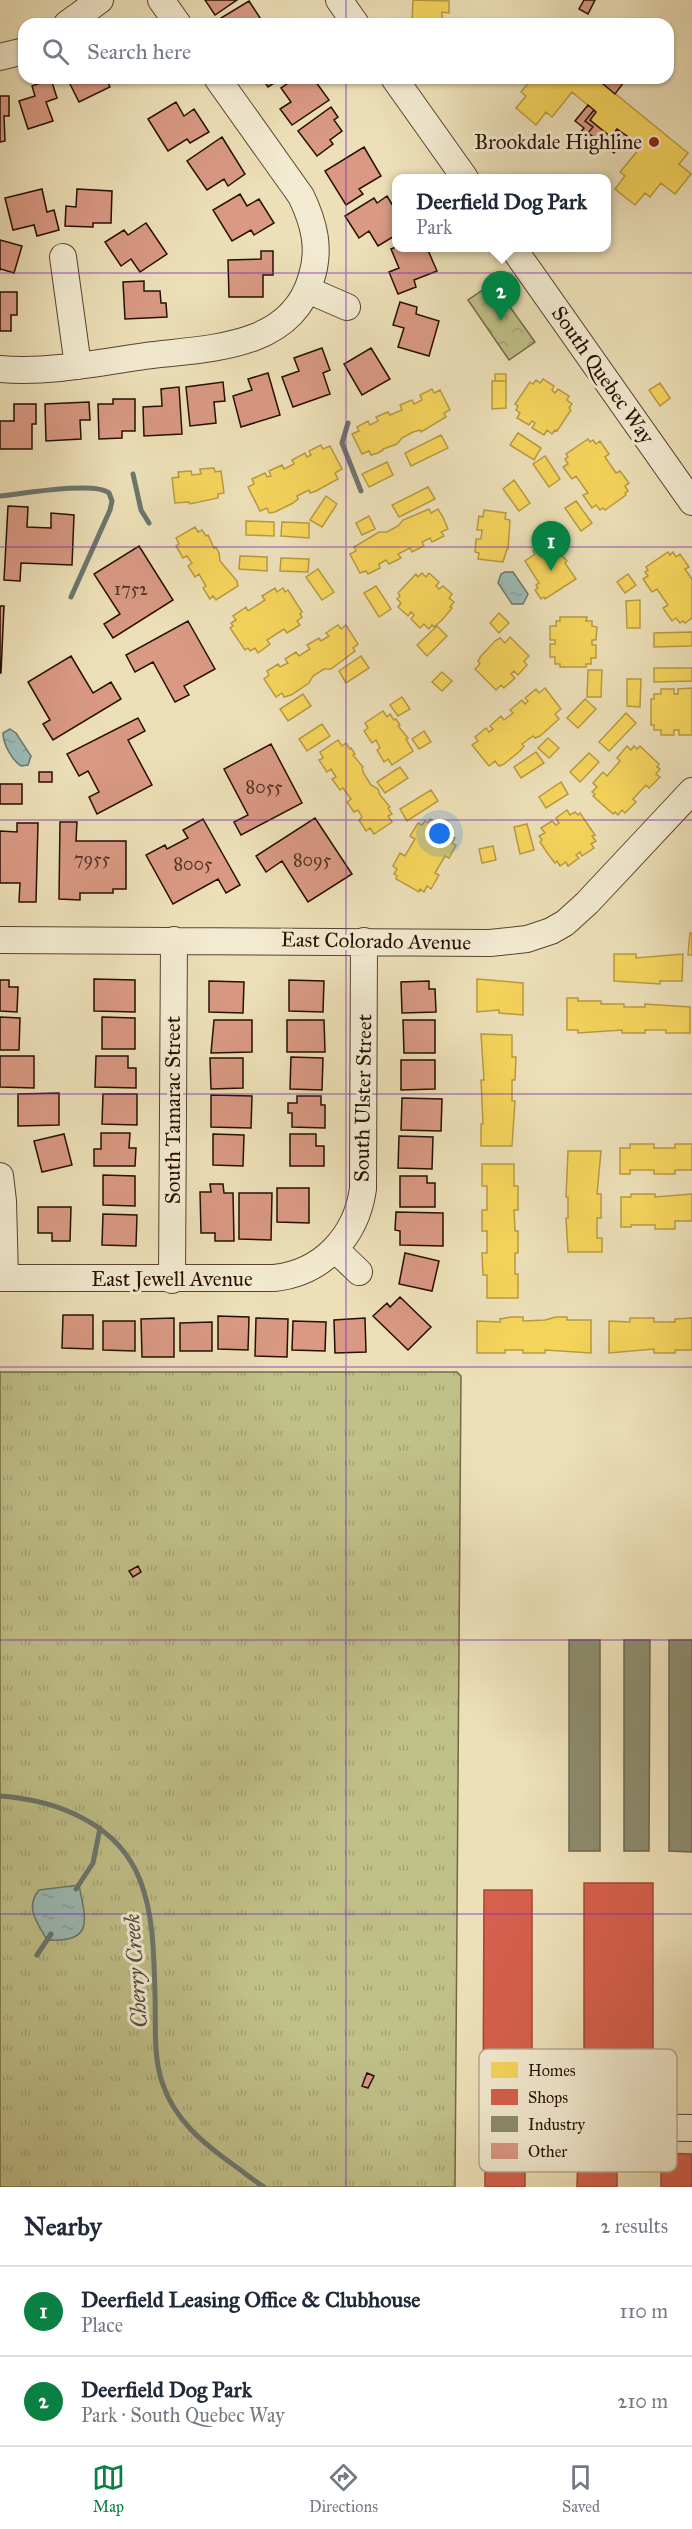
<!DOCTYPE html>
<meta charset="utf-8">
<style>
:root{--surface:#fff;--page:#f6f6f7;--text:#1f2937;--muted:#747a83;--line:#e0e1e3;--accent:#0b8043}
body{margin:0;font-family:"IM FELL Great Primer",serif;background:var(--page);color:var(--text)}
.you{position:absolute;left:440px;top:834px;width:21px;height:21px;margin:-15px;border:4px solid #fff;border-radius:50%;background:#1a73e8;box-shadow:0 0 0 9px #1a73e833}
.badge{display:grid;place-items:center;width:39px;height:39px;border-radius:50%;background:var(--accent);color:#fff;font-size:20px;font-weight:700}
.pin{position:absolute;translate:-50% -50px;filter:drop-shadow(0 2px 3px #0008)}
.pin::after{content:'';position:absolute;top:32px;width:21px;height:18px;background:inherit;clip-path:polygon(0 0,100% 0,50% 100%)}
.popup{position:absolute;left:392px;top:174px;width:219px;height:78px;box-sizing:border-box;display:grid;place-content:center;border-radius:12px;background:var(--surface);filter:drop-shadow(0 2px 4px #0005);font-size:20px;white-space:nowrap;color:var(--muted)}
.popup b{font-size:22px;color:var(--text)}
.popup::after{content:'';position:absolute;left:50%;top:100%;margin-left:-12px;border:12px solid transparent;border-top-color:var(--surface)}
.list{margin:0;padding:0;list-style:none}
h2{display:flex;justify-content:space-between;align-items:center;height:78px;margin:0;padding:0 24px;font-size:26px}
h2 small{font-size:20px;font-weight:400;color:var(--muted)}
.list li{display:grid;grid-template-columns:39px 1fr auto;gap:18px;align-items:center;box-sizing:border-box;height:90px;padding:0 24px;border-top:2px solid var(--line)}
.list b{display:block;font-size:22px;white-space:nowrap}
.list p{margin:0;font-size:20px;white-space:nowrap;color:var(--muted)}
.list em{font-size:20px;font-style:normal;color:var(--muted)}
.icon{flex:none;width:33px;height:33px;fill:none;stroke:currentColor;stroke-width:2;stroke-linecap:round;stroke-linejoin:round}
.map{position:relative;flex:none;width:692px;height:2187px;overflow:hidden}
.search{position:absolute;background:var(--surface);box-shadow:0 2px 4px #0004;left:18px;right:18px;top:18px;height:66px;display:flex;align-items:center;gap:15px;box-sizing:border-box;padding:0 21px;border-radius:18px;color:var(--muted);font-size:22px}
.sheet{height:258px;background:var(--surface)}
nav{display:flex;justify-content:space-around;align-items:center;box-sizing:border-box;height:84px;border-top:2px solid var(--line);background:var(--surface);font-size:16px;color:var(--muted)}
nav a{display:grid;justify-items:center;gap:3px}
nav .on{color:var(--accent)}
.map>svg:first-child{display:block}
.grass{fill:url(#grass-tufts);stroke:#736846;stroke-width:1.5}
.park{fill:url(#park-crowns);stroke:#736846;stroke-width:1.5}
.water{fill:url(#water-ripples);stroke:#6c766e;stroke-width:1.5}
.homes{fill:#f6d55c;stroke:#b89a41;stroke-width:1.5}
.shops{fill:#d6604d;stroke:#a14837;stroke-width:1.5}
.industry{fill:#8c8c6e;stroke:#6d664e;stroke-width:1.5}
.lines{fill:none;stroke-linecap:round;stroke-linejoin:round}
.stream{stroke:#6c766e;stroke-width:5}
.building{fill:#d99983;stroke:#260f03;stroke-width:1.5}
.minor-casing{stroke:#584330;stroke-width:28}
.minor{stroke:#f3ebd1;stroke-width:26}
.grid{fill:none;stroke:#7b2cbf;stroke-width:1.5;stroke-opacity:0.55}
.poi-dot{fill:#8f2418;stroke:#f3ebd1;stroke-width:2}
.labels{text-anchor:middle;stroke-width:6;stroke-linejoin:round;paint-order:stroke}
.number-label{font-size:18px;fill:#533223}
.poi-label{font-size:21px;fill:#260f03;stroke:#f3ebd1;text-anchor:end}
.street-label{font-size:21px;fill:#260f03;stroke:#f3ebd1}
.water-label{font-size:22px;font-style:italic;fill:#4f4b42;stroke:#f3ebd1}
.key{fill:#f3ebd1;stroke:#b6a993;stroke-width:1.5}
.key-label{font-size:16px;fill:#260f03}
</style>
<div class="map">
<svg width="692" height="2187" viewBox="0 0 692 2187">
<defs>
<pattern id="grass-tufts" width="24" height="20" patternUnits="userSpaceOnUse" patternTransform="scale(1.5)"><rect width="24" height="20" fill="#c0c089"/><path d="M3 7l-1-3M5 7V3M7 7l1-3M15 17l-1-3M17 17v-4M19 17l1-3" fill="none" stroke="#a5a475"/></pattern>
<pattern id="park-crowns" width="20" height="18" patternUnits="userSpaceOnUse" patternTransform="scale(1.5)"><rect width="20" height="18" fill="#c0c089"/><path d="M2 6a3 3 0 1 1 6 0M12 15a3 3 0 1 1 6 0" fill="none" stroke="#a5a475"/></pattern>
<pattern id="water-ripples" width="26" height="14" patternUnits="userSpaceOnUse" patternTransform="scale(1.5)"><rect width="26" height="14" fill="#9bbbb6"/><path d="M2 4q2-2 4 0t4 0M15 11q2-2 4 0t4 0" fill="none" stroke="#85a09b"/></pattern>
</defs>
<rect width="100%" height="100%" fill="#ede0b8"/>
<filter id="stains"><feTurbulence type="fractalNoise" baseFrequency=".00333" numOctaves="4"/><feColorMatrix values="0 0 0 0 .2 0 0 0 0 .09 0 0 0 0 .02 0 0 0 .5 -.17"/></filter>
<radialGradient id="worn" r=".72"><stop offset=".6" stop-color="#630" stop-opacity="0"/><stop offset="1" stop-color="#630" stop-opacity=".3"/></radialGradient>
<!-- grass -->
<path class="grass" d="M0,1372H457L461,1376L455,2187H0Z"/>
<!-- park -->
<path class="park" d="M493,283L535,342L509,360L468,300Z"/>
<!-- water -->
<path class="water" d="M505,572H513L528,594L523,604H512L498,583L501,574Z
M10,729L16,733L31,756L28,765L21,766C12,760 3,744 3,733Z
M79,1885C85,1918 96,1943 47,1940C38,1923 24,1908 39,1890Z"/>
<!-- homes -->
<path class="homes" d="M413,0L449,1V13L442,12V24H412Z
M533,78H596L688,153L679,164L691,174L675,194L661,183L650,197L645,193L635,205L615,189L625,176L620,172L640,148L617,129L611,137L590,120L596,112L572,92L552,117L546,112L536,125L516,108L526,96L521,92Z
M495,374H506V381H495Z
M543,379L554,386L552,390L555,393L558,389L569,396L567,400L572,404L569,408L571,410L557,431L555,430L552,434L547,430L544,435L532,428L535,423L532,421L529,425L517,418L520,413L516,410L518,406L515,404L530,382L533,384L536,380L540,383Z
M492,381H506V408L492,409Z
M660,383L670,398L660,406L649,390Z
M432,389L434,393L440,390L450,410L444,413L446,417L421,432L420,430L413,432L402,438L397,444L383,449V450L378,453L371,455L369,451L362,454L352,434L359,431L357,427L368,421L370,425L378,421L376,417L388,412L390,415L402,410L400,405L412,400L414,404L422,400L420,395Z
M518,433L541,448L534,460L510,445Z
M441,435L448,448L411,466L405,453Z
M588,439L590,442L593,440L596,444L600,441L609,454L605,457L616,473L620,471L629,483L625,486L628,491L625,493L626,495L605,510L603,508L600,510L596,505L592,508L583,495L588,493L576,476L572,479L563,467L568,464L565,459L568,457L566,454Z
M321,445L323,449L330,446L342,469L335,473L338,479L316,491L310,493L309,490L297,496L298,499L293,503L275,512L269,513L267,508L260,511L248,487L254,484L252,479L265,473L267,477L271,476L269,471L282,465L284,469L294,464L292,460L305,453L307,457L311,455L309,451Z
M545,456L560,479L549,487L533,464Z
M387,462L393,475L369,487L362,474Z
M214,468L215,472L221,471L224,493L218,494V498L190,504L189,502L175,503L172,478L179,477L178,472L191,471L192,475L201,474L200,469Z
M514,480L530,503L519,511L503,489Z
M428,487L435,499L399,517L392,505Z
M326,496L337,504L322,527L310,520Z
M576,501L592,523L581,531L565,508Z
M429,509L431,513L438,509L443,517L448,529L441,532L444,536L432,542L430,538L422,542L424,546L412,552L410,548L398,554L401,558L389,564L386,560L379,564L380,568L368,574L366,571L360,573L350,554L356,551L354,547L379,532H387L398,526L403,520Z
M484,510L506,513L505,519L510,520L508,549H507L503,562L478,559L479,553L475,552L476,539H481L482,530H477L479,516L483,517Z
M369,516L375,529L362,535L356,523Z
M246,521L274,522V536L246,535Z
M282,522L309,523V538L281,536Z
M195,527L198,532L202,530L206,536L208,535L214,548L216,547L219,553L220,561L237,581L238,586L216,600L213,596L210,599L203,588L206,586L199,574L195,577L188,566L192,563L187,556L183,558L176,546L179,544L176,538Z
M551,543L567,561L565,563L576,579L545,599L544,597L541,599L535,590L538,588L536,585L539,583L525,561L535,554L533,551L542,544L544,548Z
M668,552L670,555L673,552L676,557L680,554L689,567L685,569L692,579V618L685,623L683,621L680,623L676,618L672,621L663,608L668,605L657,589L652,592L643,579L648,576L645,572L648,570L646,567Z
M240,556L267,557V571L239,569Z
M281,558L309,559L308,572L280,571Z
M318,569L334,592L322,600L306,577Z
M422,573L426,577L429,573L439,582L436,586L439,589L443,586L452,594L449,598L454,602L450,607L452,608L442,620L434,627L432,625L429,629L424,624L420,628L411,619L414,615L411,612L408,616L398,607L401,603L397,599L400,596L398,593L416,574L418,577Z
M628,574L636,585L625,593L617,582Z
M376,586L391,609L379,617L364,593Z
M275,588L277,592L283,588L285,592L288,590L302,612L300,614L302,617L297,621L300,625L287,633L284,629L267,640L270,644L258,653L255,648L250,651L248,648L245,650L230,628L233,626L231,623L236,620L233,616L246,607L248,611L265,600L262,596Z
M640,600V628H627L626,601Z
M499,613L509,623L499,633L490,623Z
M560,617H587L586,621H592V626L597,627L596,640H592V645H596V658H591V664H586V667H560V664H555V657H550V644H555V640H550V626H556V621H560Z
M338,625L341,629L346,625L358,644L353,648L355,651L331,669H324L313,676L309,683L291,695L284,697L282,693L276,697L264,679L269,675L267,671L278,664L280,667L288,663L285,659L296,652L299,656L310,649L307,645L319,638L321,641L329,636L326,633Z
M437,626L447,636L427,656L417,645Z
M692,632V646L654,647V633Z
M510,637L529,656L524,661L527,665L518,675L514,671L511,674L515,678L504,688L501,685L496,690L475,669L480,664L478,661L481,656L495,641L500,638L505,643Z
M361,656L369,668L346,683L339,671Z
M654,668H692V681L654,682Z
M588,670H602L601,697H587Z
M442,672L452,681L442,691L432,682Z
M627,679H641L640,707L627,706Z
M545,688L561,709L555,714L559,719L540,736L535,738L533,736L522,744L524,746L520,751L504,764L499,766L495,761L489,766L472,745L478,741L475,737L486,728L489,732L493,729L490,726L501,716L504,720L513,713L510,710L522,700L525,704L528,701L525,698L536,689L539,693Z
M692,688V735H679V730H674V735H661V730H654V725H651V699H654V694H661V689H674V694H678V689Z
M303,694L311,706L288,721L280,709Z
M402,697L410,709L398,716L390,705Z
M585,699L596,709L578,728L567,718Z
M383,711L387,717L390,714L394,720L396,719L400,725L398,726L408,738L406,739L413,751L392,765L388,759L384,762L377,750L380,748L376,740L372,743L364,731L368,728L365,723Z
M626,713L636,723L609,751L599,742Z
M322,724L330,736L307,751L299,739Z
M424,731L431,742L419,749L412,739Z
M548,738L559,748L549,758L538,748Z
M338,740L342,746L346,743L350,749L351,748L355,754L353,755L363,767L362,768L364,774L371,785L378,789L380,795L390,807L388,808L392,814L388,816L392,822L374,834L370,828L366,831L359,820L362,817L358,810L354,812L347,802L351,799L343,788L340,790L332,779L336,777L331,769L327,772L319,760L323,758L320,752Z
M627,746L631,750L634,746L637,749L640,746L659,764L657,767L660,769L656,774L660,777L649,788L646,785L633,799L636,802L625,813L622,810L618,815L615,812L613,814L593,796L595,794L592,792L597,787L593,783L603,772L607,776L620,761L617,758Z
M536,752L544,763L521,778L514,767Z
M589,753L599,762L580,782L570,772Z
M400,767L408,778L385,793L377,782Z
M561,782L568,794L546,808L539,797Z
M431,790L438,801L407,821L400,809Z
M567,810L570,815L575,812L578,815L580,813L595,835L592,836L596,841L591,844L594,848L582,856L580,852L576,855L579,858L568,866L566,862L560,866L557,861L555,863L548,854L540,842L542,840L539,836L545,833L541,828L552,821L556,825L559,823L556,818Z
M430,819L453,833L451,836L455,838L452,843L456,845L449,858L445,856L435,873L439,875L431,889L427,886L424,892L420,889L419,892L396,879L397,876L394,874L397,869L393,866L400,853L405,856L415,839L410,836L418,823L422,825L425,821L428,823Z
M527,824L534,850L520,854L514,827Z
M493,846L496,860L482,863L479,849Z
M690,933H692V955H688Z
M614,954H636V958L683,954L682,981H660V984L614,981Z
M477,979L523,983V1015L499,1013V1010L477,1012Z
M567,998H578V1001H601V1004H624V1007H645V1004L690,1007V1033H666V1030H645V1033H622V1030L578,1033V1030H567Z
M481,1034L512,1035V1057H516L515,1080H512V1101H515L512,1146H481V1124H483L481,1080H484Z
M630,1144H654V1148H675V1144H692V1170H675V1174H654V1170H630V1174H620V1148H630Z
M568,1151H601L597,1194H601V1218H597V1238H602V1252H568L566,1218H568V1197H566Z
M482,1164H514V1186H518V1210H514L515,1231H518V1253H515V1274H518V1298H487V1275H483L482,1253H487V1231H482V1210H487V1186H482Z
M631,1194H655V1197L692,1194V1221H675V1229H655V1225H631V1227H621V1197H631Z
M511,1317H523V1321L545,1320L556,1317H567V1320H591V1353L545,1350V1353H523V1350H505V1353H477V1321L500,1322V1319Z
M630,1318H654V1322H675V1319L692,1318V1350H675V1353H654V1349L609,1353V1321L630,1322Z"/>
<!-- shops -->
<path class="shops" d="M584,1883H653V2081H584Z
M484,1890H532V2126H483Z
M578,2153H617V2187H577Z
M661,2153L692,2154V2187H661Z
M485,2172H525V2187H485Z"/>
<!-- industry -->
<path class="industry" d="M569,1640H600V1851H569Z
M624,1640H650L649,1851H624Z
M669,1640H692V1852L669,1851Z"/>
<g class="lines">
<!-- stream -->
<path class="stream" d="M348,423L342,443L361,491
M133,474L141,510L149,523
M0,496C21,494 95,481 109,493L112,501L110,510L71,597
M0,1796C56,1800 118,1823 140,1880C154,1915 154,1959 155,1996C156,2025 153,2055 162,2082C174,2120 204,2144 235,2166C245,2173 254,2181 264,2187
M76,1889L93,1863L100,1828
M37,1955L51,1934"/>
</g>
<!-- building -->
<path class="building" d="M205,0H237L215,15Z
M584,0H595L588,14L579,9Z
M249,1L264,24H225L221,18Z
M67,78H106L110,87L79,102Z
M262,78H282L268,87Z
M296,78H313L329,100L292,125L280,109L291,102L281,88Z
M596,78H627L615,94Z
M51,79L57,98L46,102L53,121L28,129L19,101L35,96L32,86Z
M0,96H9V116H4L5,141L0,142Z
M176,102L184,116L194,109L209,132L190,143L187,139L168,151L148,119Z
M588,105L594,110L585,121L593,127L588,133L599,141L603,136L612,143L621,132L627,136L614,153L604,145L599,150L579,134L584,128L575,121Z
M331,107L338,117L334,120L342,131L330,140L333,144L317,156L298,131Z
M594,110L596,112L590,120L611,137L617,129L621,132L612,143L603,136L599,141L588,133L593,127L585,121Z
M222,137L245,174L228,186L224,179L207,190L187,161Z
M364,147L381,176L359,189L363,194L346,205L325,171Z
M42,189L47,212L54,210L59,230L37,236L34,225L13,230L5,198Z
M77,189L112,191L111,223H93V227L65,226L66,206L76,207Z
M240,194L247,206L259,199L274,223L254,235L251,230L232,241L213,210Z
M387,196L396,211V235L378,246L369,231L359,238L345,216L374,198L377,203Z
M146,223L167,254L140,272L131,259L121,266L105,242L124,230L128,235Z
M0,240L22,246L14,273L1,269L0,270Z
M396,247L427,248L437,271L414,280L416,287L398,294L389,272L399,268L391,249Z
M261,251H273V275H263V297H229L228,260L261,259Z
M144,281V291H160L161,303H166L167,317L125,319L123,282Z
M0,292H17V315H11V331H0Z
M400,302L417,307L416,314L439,321L429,356L398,347L404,328L393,325Z
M322,348L330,370L323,373L330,394L293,407L282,377L299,371L294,358Z
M371,348L390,379L362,395L344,364Z
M268,373L280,415L241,427L233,396L252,390L248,379Z
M223,382L225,401L214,402L216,423L190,426L186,387Z
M179,387L182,434L144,436L143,407L162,406L161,389Z
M113,399H135V431H122V438L99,439L98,404H113Z
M89,402L90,420H80L81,439L46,441L45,404Z
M14,404H36V424H32V449H0V421H14Z
M8,506L28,507L27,527L51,528V513L74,515L72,565L21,563L20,581L4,580Z
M139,546L173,600L113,638L104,624L120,614L94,574Z
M0,606H4L1,673H0Z
M188,621L215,669L184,686L189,695L175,702L153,662L135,672L126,655Z
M71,656L93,693L111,682L121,699L53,740L43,724L50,720L28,682Z
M138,718L145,731L128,740L152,785L97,814L89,797L99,792L88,771L79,776L67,754Z
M271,744L302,803L241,835L234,822L248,815L224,769Z
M39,772H52V782H39Z
M0,784H22V804H0Z
M315,818L352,874L308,902L282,861L266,872L256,856Z
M203,819L240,885L226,893L218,879L173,904L146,855L165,845L167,849L188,838L183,830Z
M60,822H77L76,841H126V889H113V893H80V900L59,899Z
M17,823H38L36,902H19L20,883H0V831L17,832Z
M94,979L135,980V1012L94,1011Z
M0,980H9V987H18L17,1012L0,1011Z
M289,980L324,981L323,1012L289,1011Z
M209,981L244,982L243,1013L209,1012Z
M429,981V989H435L436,1012L402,1013L401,982Z
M0,1017L20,1018L19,1050H0Z
M102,1017L135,1018V1049H102Z
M214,1020H252V1052L211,1053Z
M287,1020H324L325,1052H287Z
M403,1020H435V1053H404Z
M0,1056H34V1088L0,1087Z
M96,1056H128V1068H136V1088L95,1087Z
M291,1057L323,1058L322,1090L290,1089Z
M210,1058H243V1088L211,1089Z
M401,1060H435V1089L401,1090Z
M59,1093V1125L18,1126V1094Z
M103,1094H137V1125L102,1124Z
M211,1095L252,1096L251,1128L211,1127Z
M297,1096H321V1105H325V1128L292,1127V1113H288V1103H297Z
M402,1098L442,1099L441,1131L401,1130Z
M101,1133H130L129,1148H136L135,1166H94V1149H101Z
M64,1134L72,1165L42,1172L34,1141Z
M213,1134L244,1135L243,1166L213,1165Z
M290,1134H316V1146H324V1166H290Z
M399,1136L433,1137L432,1169L398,1168Z
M103,1175L135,1176V1206L103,1205Z
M400,1176H427V1183H435V1207H400Z
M210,1184H223L224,1193H233L234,1241H215V1233H201L200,1192H211Z
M277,1188H309V1223L277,1222Z
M239,1193H272L271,1240L239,1239Z
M38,1207H71L70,1241H52V1233H38Z
M396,1212L443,1213V1246L400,1245V1231L395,1230Z
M103,1214L137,1215L136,1246L102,1245Z
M405,1253L439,1261L432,1291L399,1284Z
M400,1297L431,1327L408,1350L373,1316L387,1303L390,1307Z
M63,1315H93V1349L62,1348Z
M218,1316L249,1317L248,1350L218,1349Z
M174,1318V1357H142L141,1319Z
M256,1318L288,1319L287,1357L255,1356Z
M365,1318L366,1352L335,1353L334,1320Z
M103,1321H135V1351L103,1350Z
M293,1321L326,1322L325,1351L292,1350Z
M212,1322V1351H180V1323Z
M138,1566L141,1572L133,1577L129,1571Z
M367,2073L374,2076L368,2088L362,2086Z"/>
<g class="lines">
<defs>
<path id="minor" d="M161,0L178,24
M339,0L356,24
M67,24L100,0
M0,57L24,51
M394,78L465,178
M513,248L692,502
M63,257L78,366
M308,290L347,307
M0,369C48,373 97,363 145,356C206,348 290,350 311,279C321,249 314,223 301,196L217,78
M0,940L490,943L527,939L551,931L565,923L587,903L692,791
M0,1176L3,1201L5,1278
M335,1249L359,1272
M0,1278H274C322,1273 356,1237 363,1189L364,941
M172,1280L174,940
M572,2119L619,2127L692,2128"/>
</defs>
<!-- minor casing -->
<use href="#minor" class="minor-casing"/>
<!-- minor -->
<use href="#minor" class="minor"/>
</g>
<!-- grid -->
<path class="grid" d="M346,0V24M346,78V2187M0,273H692M0,547H692M0,820H692M0,1094H692M0,1367H692M0,1640H692M0,1914H692"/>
<!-- markers -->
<circle class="poi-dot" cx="654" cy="142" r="6"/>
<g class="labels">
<!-- number labels -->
<g class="number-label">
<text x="131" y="595">1752</text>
<text x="264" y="793">8055</text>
<text x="92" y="865">7955</text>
<text x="312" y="866">8095</text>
<text x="193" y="870">8005</text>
</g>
<!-- poi labels -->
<g class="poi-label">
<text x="642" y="149">Brookdale Highline</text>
</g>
<!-- street labels -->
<g class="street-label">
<text transform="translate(603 375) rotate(55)" y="7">South Quebec Way</text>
<text transform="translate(376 941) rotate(1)" y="7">East Colorado Avenue</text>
<text transform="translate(363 1098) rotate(-89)" y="7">South Ulster Street</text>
<text transform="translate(173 1110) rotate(-90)" y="7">South Tamarac Street</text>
<text x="172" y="1286">East Jewell Avenue</text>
</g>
<!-- water labels -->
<g class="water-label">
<text transform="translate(135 1971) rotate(-94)" y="8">Cherry Creek</text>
</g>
</g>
<!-- legend -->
<rect x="479" y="2049" width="198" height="123" rx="9" class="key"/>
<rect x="491" y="2062" width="27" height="16" fill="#f6d55c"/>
<rect x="491" y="2089" width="27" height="16" fill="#d6604d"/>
<rect x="491" y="2116" width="27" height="16" fill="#8c8c6e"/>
<rect x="491" y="2143" width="27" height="16" fill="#d99983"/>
<g class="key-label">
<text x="528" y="2076">Homes</text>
<text x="528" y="2103">Shops</text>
<text x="528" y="2130">Industry</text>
<text x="528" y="2157">Other</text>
</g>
<rect width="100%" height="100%" filter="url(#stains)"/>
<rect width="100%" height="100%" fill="url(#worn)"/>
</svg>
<div class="you"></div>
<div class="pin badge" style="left:551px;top:571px">1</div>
<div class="pin badge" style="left:501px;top:321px">2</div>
<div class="popup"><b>Deerfield Dog Park</b>Park</div>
<div class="search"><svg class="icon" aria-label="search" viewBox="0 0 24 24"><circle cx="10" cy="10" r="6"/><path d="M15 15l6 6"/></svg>Search here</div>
</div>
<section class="sheet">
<h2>Nearby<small>2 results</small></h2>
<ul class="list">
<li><span class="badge">1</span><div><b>Deerfield Leasing Office &amp; Clubhouse</b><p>Place</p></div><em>110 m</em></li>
<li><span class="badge">2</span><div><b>Deerfield Dog Park</b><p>Park · South Quebec Way</p></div><em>210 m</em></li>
</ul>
</section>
<nav>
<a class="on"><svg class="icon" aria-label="map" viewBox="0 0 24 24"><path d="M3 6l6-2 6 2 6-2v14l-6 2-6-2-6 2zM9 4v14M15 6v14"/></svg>Map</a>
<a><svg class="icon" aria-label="directions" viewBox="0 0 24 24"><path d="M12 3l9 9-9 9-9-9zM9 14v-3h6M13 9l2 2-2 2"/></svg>Directions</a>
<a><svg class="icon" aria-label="saved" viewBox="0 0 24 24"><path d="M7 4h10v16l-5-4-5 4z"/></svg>Saved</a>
</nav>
